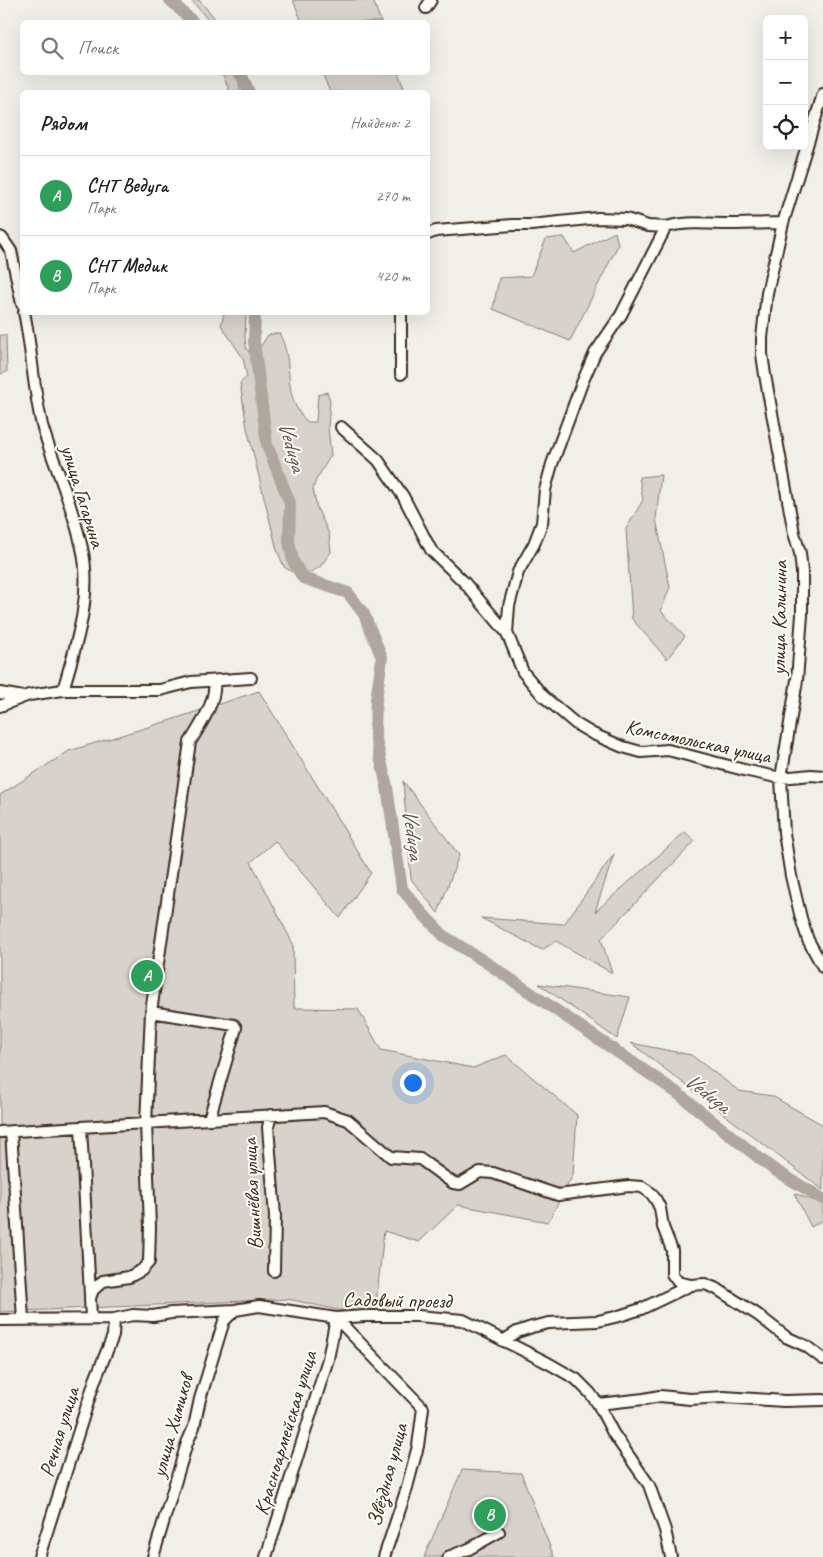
<!DOCTYPE html>
<html lang="ru">
<meta charset="utf-8">
<style>
:root{--surface:#fff;--page:#f6f6f6;--text:#222;--muted:#767676;--line:#e0e0e0;--accent:#0b8043}
body{margin:0;font-family:Caveat,sans-serif;background:var(--page);color:var(--text)}
.controls{position:absolute;right:15px;top:15px;display:grid;overflow:hidden;border-radius:8px;box-shadow:0 5px 20px #0002}
.controls button{width:45px;height:45px;display:grid;place-items:center;padding:0;border:0;border-bottom:1px solid var(--line);background:var(--surface);color:var(--text);font:25px sans-serif}
.you{position:absolute;left:412px;top:1082px;width:18px;height:18px;margin:-12px;border:4px solid #fff;border-radius:50%;background:#1a73e8;box-shadow:0 0 0 8px #1a73e833}
.badge{display:grid;place-items:center;width:32px;height:32px;border-radius:50%;background:var(--accent);color:#fff;font-size:16px;font-weight:700}
.pin{position:absolute;translate:-50% -50%;border:2px solid #fff;box-shadow:0 1px 5px #0006}
.list{margin:0;padding:0;list-style:none}
h2{display:flex;justify-content:space-between;align-items:center;height:65px;margin:0;padding:0 20px;font-size:21px}
h2 small{font-size:16px;font-weight:400;color:var(--muted)}
.list li{display:grid;grid-template-columns:32px 1fr auto;gap:15px;align-items:center;box-sizing:border-box;height:80px;padding:0 20px;border-top:1px solid var(--line)}
.list b{display:block;font-size:19px;white-space:nowrap}
.list p{margin:0;font-size:16px;white-space:nowrap;color:var(--muted)}
.list em{font-size:16px;font-style:normal;color:var(--muted)}
.icon{flex:none;width:28px;height:28px;fill:none;stroke:currentColor;stroke-width:2;stroke-linecap:round;stroke-linejoin:round}
.map{position:relative;flex:none;width:823px;height:1557px;overflow:hidden}
.search{position:absolute;background:var(--surface);box-shadow:0 5px 20px #0002;left:20px;top:20px;width:410px;height:55px;display:flex;align-items:center;gap:12px;box-sizing:border-box;padding:0 18px;border-radius:8px;color:var(--muted);font-size:19px}
.panel{position:absolute;background:var(--surface);box-shadow:0 5px 20px #0002;left:20px;top:90px;width:410px;height:225px;border-radius:8px}
.map>svg:first-child{display:block}
.green{fill:#d7d2cc;stroke:#897e75}
.lines{fill:none;stroke-linecap:round;stroke-linejoin:round}
.river{stroke:#aea69f;stroke-width:12}
.minor-casing{stroke:#3b2a1e;stroke-width:14}
.minor{stroke:#fdfcf7;stroke-width:10}
.labels{text-anchor:middle;stroke-width:4;stroke-linejoin:round;paint-order:stroke}
.street-label{font-size:21px;fill:#3b2a1e;stroke:#fdfcf7}
.water-label{font-size:22px;font-style:italic;fill:#63554b;stroke:#fdfcf7}
</style>
<div class="map">
<svg width="823" height="1557" viewBox="0 0 823 1557">
<rect width="100%" height="100%" fill="#f1efea"/>
<filter id="ink" filterUnits="userSpaceOnUse"><feTurbulence type="fractalNoise" baseFrequency=".02" numOctaves="2"/><feDisplacementMap in="SourceGraphic" scale="10" xChannelSelector="R" yChannelSelector="G"/><feConvolveMatrix kernelMatrix="1 2 1 2 8 2 1 2 1" color-interpolation-filters="sRGB"/></filter>
<g filter="url(#ink)">
<!-- green -->
<path class="green" d="M191,0H199L218,22H210Z
M293,0H373L381,22H302Z
M222,73H232L239,81L240,92H230Z
M322,73H398L404,88L399,92H330Z
M615,232L618,245L570,341L493,309L499,278L531,276L546,239L564,237L574,253Z
M224,313H246L245,337L246,348L251,355L258,350L268,335L279,333C296,362 280,398 308,422H316L318,395L327,392L330,400L328,428L331,455L316,480L313,489L317,508L329,534L331,552L320,567L311,572H292L284,567L277,550L247,428L240,383L247,377L243,358L221,325Z
M0,335H6L7,372L0,374Z
M661,475L656,519L670,587L661,611L685,636L667,659L632,619L626,529L643,500L639,477Z
M259,691L371,873L340,918L275,841L251,862L293,944L294,1008L358,1009L381,1050L473,1068L506,1055L577,1115L573,1175L548,1222L458,1205L419,1242L384,1231L375,1313L343,1311L288,1299L0,1312V795L69,751L171,720Z
M403,781L459,855L438,913L411,879Z
M685,832L695,841L601,939L612,973L556,941L542,950L481,918L564,924L614,854L595,912Z
M539,984L630,997L617,1039Z
M631,1043L691,1055L739,1091L772,1096L823,1125V1190Z
M794,1193L823,1204V1220L811,1227Z
M462,1470L521,1473L554,1557H424Z"/>
<g class="lines">
<!-- river -->
<path class="river" d="M170,0L193,22
M240,72L249,92
M255,312L254,342L267,445L290,503L289,541L293,561L303,578L348,593L364,614L382,658L376,700L375,735L387,787L402,889L424,915L444,936L490,965L676,1092L773,1169L823,1199"/>
<defs>
<path id="minor" d="M426,8L431,0
M823,94L783,223L767,293L762,338V354L765,375L794,533L800,553L802,572V615L797,680L781,778L784,833L791,876L801,918L808,940L823,967
M428,234L436,231L513,225H531L598,218L626,219L648,226L666,227
M0,237L2,238L11,251L22,304
M24,312C32,350 33,388 42,425C45,436 49,447 53,458C64,487 75,517 82,548C93,596 76,645 63,690
M401,312V374
M341,427L378,460L403,496L431,550L464,582L507,633L523,672L543,696L576,724L593,734L623,747L641,752L668,750L744,770L781,778L811,775L823,776
M507,633L509,606L518,572L534,544L542,523L545,490L552,464L582,383L595,353L621,315L666,227C686,221 704,224 724,224C744,224 763,223 783,223
M0,693L23,697
M0,706L29,695L63,690H160L191,682L251,678
M271,1115L268,1127L275,1216L274,1271
M209,1119L236,1028L234,1025L151,1012L190,742C200,726 217,701 214,681
M81,1127L90,1295
M11,1131L23,1319
M0,1132L324,1112L348,1120L391,1157L420,1159L453,1183L460,1184L480,1172L493,1173L558,1195L629,1186L642,1187L651,1193L656,1200L660,1208L663,1227L672,1250V1274L678,1282L691,1285
M91,1318L90,1298L93,1290L103,1281L129,1277L142,1270L149,1262L150,1227L146,1123L151,1012
M336,1318L423,1408L418,1446L406,1491L384,1557
M0,1320L114,1319L133,1315L153,1316L171,1313L235,1310L259,1306L336,1318L365,1316H418L463,1320L548,1363L576,1379L590,1393L598,1404L613,1433L649,1485L665,1530L671,1557
M503,1341L517,1332L532,1327L549,1323L598,1321L619,1316L641,1309L691,1285L705,1284L717,1289L758,1315L786,1337L806,1346L823,1359
M598,1404L644,1399L660,1396L690,1399L724,1397L784,1401L823,1400
M39,1557L95,1380L113,1336L114,1319
M153,1557L187,1443L194,1427L200,1399L224,1321L235,1310
M266,1557L328,1359L336,1318
M448,1557L469,1549L499,1532"/>
</defs>
<!-- minor casing -->
<use href="#minor" class="minor-casing"/>
<!-- minor -->
<use href="#minor" class="minor"/>
</g>
</g>
<g class="labels">
<!-- street labels -->
<g class="street-label">
<text transform="translate(83 496) rotate(73)" y="7">улица Гагарина</text>
<text transform="translate(779 618) rotate(-89)" y="7">улица Калинина</text>
<text transform="translate(698 741) rotate(12)" y="7">Комсомольская улица</text>
<text transform="translate(252 1194) rotate(-93)" y="7">Вишнёвая улица</text>
<text transform="translate(397 1300) rotate(1)" y="7">Садовый проезд</text>
<text transform="translate(172 1426) rotate(-74)" y="7">улица Химиков</text>
<text transform="translate(59 1432) rotate(-73)" y="7">Речная улица</text>
<text transform="translate(285 1433) rotate(-73)" y="7">Красноармейская улица</text>
<text transform="translate(387 1475) rotate(-75)" y="7">Звёздная улица</text>
</g>
<!-- water labels -->
<g class="water-label">
<text transform="translate(293 446) rotate(74)" y="8">Veduga</text>
<text transform="translate(414 834) rotate(82)" y="8">Veduga</text>
<text transform="translate(708 1092) rotate(38)" y="8">Veduga</text>
</g>
</g>
</svg>
<div class="controls">
<button>+</button>
<button>−</button>
<button><svg class="icon" aria-label="locate" viewBox="0 0 24 24"><circle cx="12" cy="12" r="6"/><path d="M12 2v4M12 18v4M2 12h4M18 12h4"/></svg></button>
</div>
<div class="you"></div>
<div class="pin badge" style="left:147px;top:976px;background:#2e9e5b">A</div>
<div class="pin badge" style="left:490px;top:1515px;background:#2e9e5b">B</div>
<div class="search"><svg class="icon" aria-label="search" viewBox="0 0 24 24"><circle cx="10" cy="10" r="6"/><path d="M15 15l6 6"/></svg>Поиск</div>
<section class="panel">
<h2>Рядом<small>Найдено: 2</small></h2>
<ul class="list">
<li><span class="badge" style="background:#2e9e5b">A</span><div><b>СНТ Ведуга</b><p>Парк</p></div><em>270 m</em></li>
<li><span class="badge" style="background:#2e9e5b">B</span><div><b>СНТ Медик</b><p>Парк</p></div><em>420 m</em></li>
</ul>
</section>
</div>
